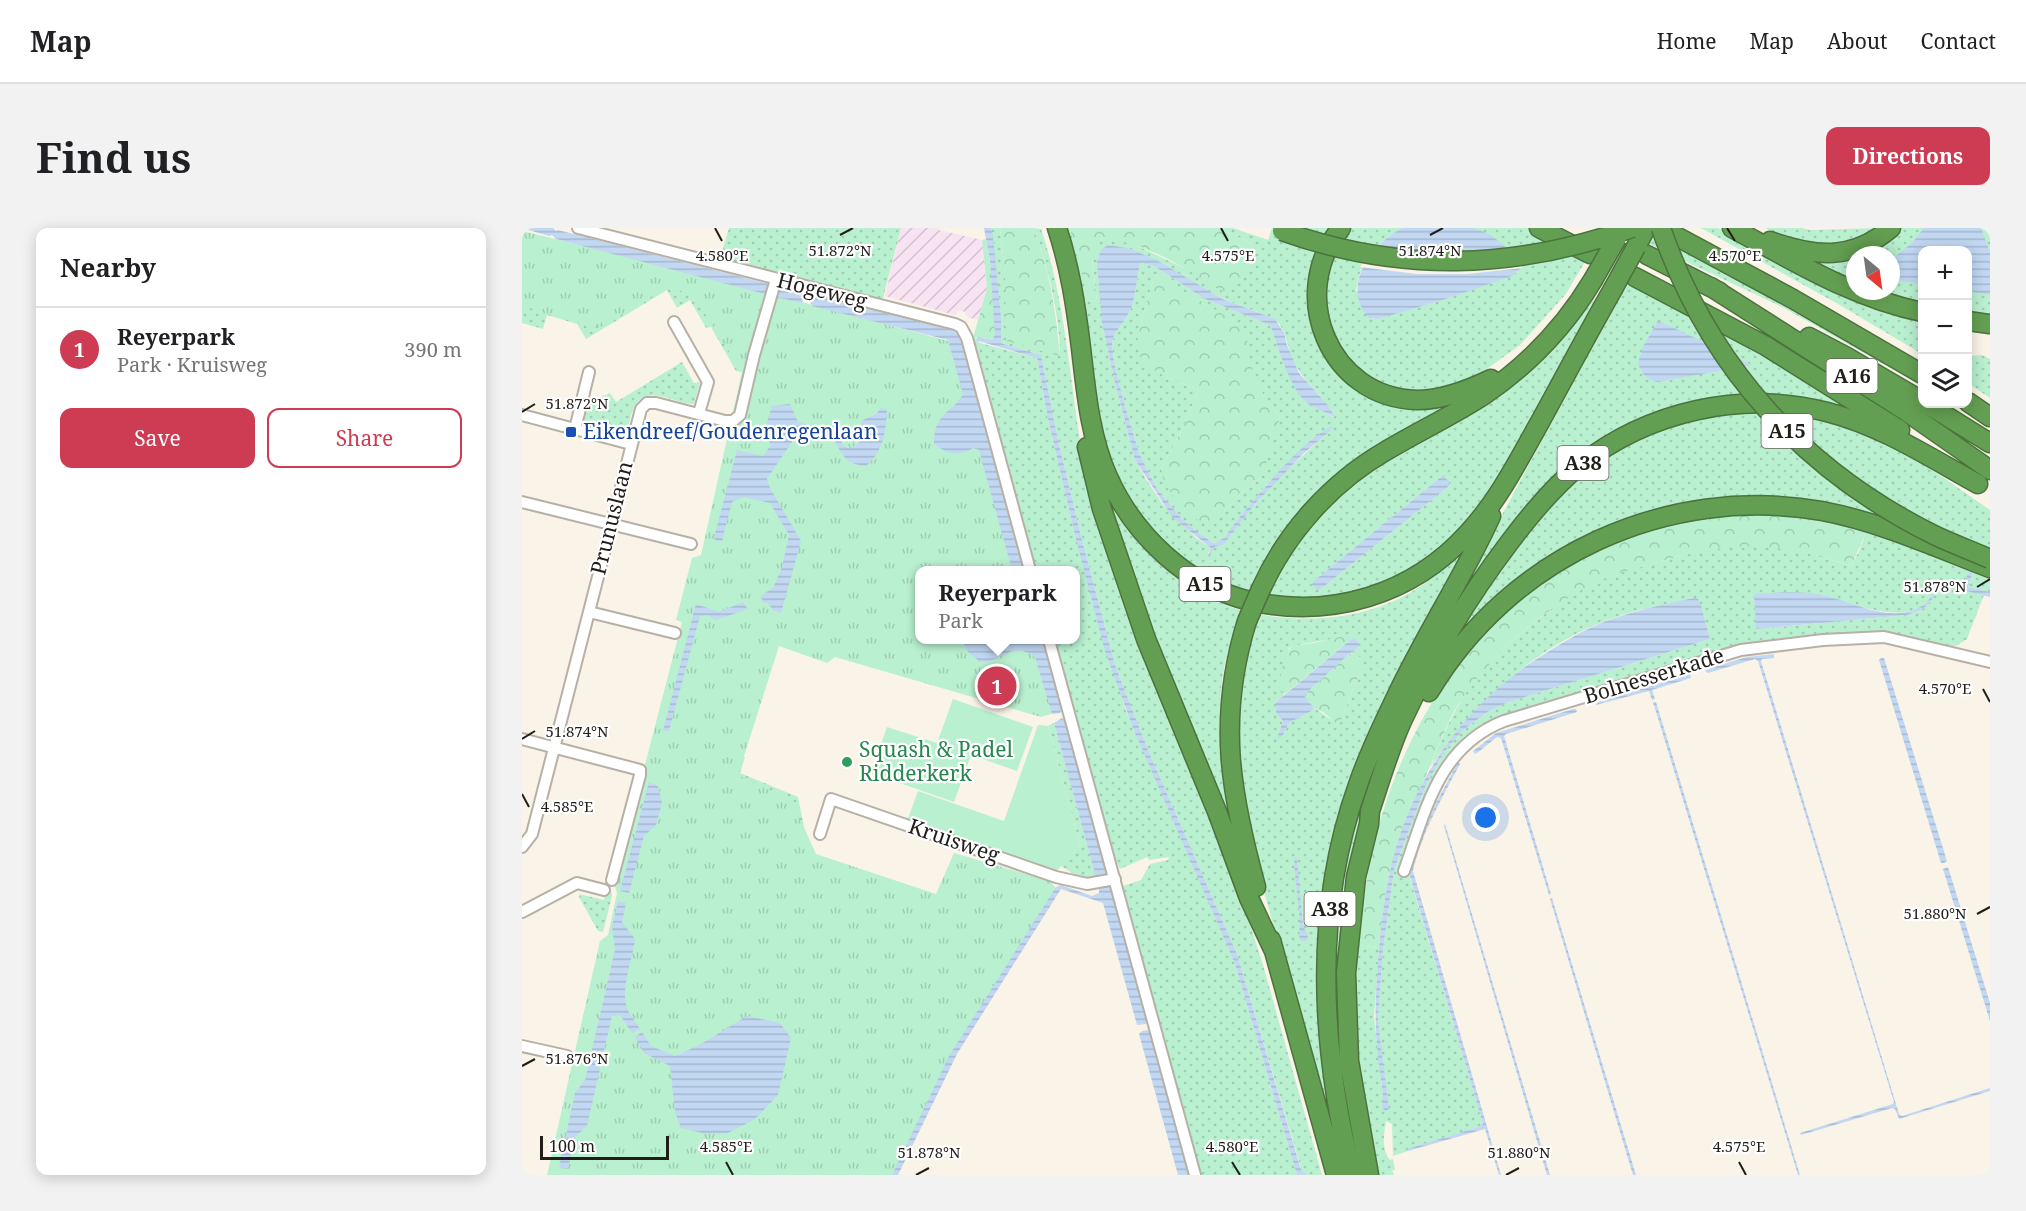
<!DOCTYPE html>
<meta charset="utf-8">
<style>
:root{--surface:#fff;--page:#f2f2f2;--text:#202124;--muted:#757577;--line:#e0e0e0;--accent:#cd3c53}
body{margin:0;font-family:"Noto Serif",serif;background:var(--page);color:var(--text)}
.controls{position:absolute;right:18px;top:18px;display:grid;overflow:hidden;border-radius:12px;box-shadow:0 3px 15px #0003}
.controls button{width:54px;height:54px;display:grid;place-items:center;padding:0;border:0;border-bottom:2px solid var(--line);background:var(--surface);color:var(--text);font:30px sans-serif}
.compass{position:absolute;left:1324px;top:18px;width:54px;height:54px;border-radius:50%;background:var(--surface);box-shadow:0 3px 15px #0003;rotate:151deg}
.scale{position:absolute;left:18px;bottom:15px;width:129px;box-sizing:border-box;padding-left:6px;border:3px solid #211e1a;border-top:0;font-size:16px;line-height:21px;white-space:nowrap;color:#211e1a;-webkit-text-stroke:4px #fff;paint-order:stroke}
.you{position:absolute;left:964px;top:590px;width:21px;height:21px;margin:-15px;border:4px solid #fff;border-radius:50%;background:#1a73e8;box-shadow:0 0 0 9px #1a73e833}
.badge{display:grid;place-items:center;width:39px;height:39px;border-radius:50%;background:var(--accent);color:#fff;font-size:20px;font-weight:700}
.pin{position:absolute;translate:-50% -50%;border:3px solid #fff;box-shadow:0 2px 6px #0006}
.popup{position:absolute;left:393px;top:338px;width:165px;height:78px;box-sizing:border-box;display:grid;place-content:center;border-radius:12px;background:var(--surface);filter:drop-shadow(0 2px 4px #0005);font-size:20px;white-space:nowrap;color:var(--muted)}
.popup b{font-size:22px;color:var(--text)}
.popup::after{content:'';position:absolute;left:50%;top:100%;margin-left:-12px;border:12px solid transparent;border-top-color:var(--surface)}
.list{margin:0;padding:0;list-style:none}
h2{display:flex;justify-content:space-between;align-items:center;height:78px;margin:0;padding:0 24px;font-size:26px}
h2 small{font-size:20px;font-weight:400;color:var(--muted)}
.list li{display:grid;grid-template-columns:39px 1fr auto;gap:18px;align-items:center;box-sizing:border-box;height:84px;padding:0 24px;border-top:2px solid var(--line)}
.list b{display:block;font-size:22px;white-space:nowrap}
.list p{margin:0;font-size:20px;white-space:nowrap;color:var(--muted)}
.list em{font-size:20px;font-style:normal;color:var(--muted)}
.actions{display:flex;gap:12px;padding:18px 24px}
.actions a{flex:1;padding:14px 0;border:2px solid var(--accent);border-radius:12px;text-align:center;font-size:21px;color:var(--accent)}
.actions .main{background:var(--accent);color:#fff}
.icon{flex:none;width:33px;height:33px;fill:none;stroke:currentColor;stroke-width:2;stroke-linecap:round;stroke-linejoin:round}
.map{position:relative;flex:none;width:1468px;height:947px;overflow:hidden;border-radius:12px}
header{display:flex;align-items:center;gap:36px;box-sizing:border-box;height:84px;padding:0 30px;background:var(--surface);border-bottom:2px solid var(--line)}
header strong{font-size:28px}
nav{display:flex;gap:33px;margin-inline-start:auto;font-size:21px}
.intro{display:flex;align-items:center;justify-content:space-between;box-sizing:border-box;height:144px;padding:0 36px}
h1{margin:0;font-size:42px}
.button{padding:15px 27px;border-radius:12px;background:var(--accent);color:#fff;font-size:21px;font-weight:700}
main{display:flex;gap:36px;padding:0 36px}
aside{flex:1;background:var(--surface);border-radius:12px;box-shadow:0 3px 15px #0003}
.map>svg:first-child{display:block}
.industrial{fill:url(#industrial-furrows)}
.grass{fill:url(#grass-dots);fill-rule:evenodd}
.forest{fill:url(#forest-crowns)}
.park{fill:url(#park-tufts)}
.pitch{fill:#b9f0d0}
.water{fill:url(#water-rules)}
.pier{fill:#faf3e7}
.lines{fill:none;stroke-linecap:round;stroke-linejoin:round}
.minor-casing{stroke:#b7b0a6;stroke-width:14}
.motorway-casing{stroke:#4c723e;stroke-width:21}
.minor{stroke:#fff;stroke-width:10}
.motorway{stroke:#639f52;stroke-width:18}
.motorway-bridge-casing{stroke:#4c723e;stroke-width:21;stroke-linecap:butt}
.motorway-bridge{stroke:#639f52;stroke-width:18}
.ticks{fill:none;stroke:#211e1a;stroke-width:2}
.transit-dot{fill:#1a4fb4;stroke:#fff;stroke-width:2}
.leisure-dot{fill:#2e9e5b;stroke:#fff;stroke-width:2}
.labels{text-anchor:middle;stroke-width:4.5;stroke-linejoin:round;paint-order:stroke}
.shield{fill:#fff;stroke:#64625f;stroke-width:1.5}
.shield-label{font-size:20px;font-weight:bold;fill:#211e1a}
.street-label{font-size:21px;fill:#211e1a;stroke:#fff}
.transit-label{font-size:21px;fill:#164399;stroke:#fff;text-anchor:start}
.leisure-label{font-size:21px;fill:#27864d;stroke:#fff;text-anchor:start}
.ticks-label{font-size:15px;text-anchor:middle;fill:#211e1a;stroke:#fff;stroke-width:4.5;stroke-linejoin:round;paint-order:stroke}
</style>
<header>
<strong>Map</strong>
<nav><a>Home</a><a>Map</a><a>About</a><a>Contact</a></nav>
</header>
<div class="intro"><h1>Find us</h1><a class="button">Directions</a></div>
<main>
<aside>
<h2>Nearby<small></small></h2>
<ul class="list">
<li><span class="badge">1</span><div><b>Reyerpark</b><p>Park · Kruisweg</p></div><em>390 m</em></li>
</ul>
<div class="actions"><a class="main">Save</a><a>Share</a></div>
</aside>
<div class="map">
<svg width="1468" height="947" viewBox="0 0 1468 947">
<defs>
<pattern id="industrial-furrows" width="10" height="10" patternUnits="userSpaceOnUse" patternTransform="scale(1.5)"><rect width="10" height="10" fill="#f7e3f2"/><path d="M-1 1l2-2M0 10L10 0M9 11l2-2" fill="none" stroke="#d3c2cf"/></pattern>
<pattern id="grass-dots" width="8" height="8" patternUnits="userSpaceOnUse" patternTransform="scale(1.5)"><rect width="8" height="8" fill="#b9f0d0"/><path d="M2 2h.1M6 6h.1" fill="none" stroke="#9fcdb2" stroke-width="1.8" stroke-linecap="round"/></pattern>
<pattern id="forest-crowns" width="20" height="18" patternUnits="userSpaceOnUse" patternTransform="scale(1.5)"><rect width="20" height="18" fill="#b9f0d0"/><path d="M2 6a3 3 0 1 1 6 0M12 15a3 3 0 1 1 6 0" fill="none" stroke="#9fcdb2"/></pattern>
<pattern id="park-tufts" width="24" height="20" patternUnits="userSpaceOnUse" patternTransform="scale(1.5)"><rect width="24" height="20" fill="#b9f0d0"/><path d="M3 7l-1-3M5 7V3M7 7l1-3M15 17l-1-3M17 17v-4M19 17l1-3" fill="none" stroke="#9fcdb2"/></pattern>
<pattern id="water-rules" width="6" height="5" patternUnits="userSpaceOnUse" patternTransform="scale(1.5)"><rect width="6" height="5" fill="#c1d7f2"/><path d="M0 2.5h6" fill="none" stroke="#a6b8cf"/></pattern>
</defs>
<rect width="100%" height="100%" fill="#faf3e7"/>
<!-- industrial -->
<path class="industrial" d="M379,0H417V2L460,12L465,60L456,92L445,89L443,84L437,82L433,87L363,68Z"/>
<!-- grass -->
<path class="grass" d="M207,0H379L360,74L292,56V52L289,56L206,34L200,23Z
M469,0H478L483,46L538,128C538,89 526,37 511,0L519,1C547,83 548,172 566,256L716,658L741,737L800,947H786L780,943L715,726L626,522L593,437L559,308L536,212L519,127L481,116L479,114V88Z
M540,0H548L552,9L568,74L575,72L570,30L580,10L605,13L664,41L733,18L699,0H711L746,12L750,0H810L790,60L830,153L930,174C891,199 849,218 813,248C797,262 783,278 769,295C752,316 737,339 730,366L702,359L650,325L606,275L580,210ZM610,21C641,36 670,54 700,70C717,78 735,83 752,91C763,97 766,121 771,132C781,154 801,167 813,188L811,189C803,183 794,181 786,175C770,164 755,116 748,97L683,71L632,38L618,35L611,76L604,90L592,107L590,115L592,134L600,167L617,225L634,259L660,291L678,306L692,315L702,310L744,257L790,211L808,203C782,226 757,249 734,275C721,289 711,310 694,319C690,321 690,325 685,328L689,320L673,309L640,275L624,251L613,232L592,151L580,95V74ZM633,46L724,106C726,142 735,162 758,189L738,250L713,271L699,288L639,241L659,204L677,162L644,149L618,97Z
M830,0H880C866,8 848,23 841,38C837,45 836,54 834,62L851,91L921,72L996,44L961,4L949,0H1006L1066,29L1043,67L998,117L944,156L905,168L854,156L822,130L806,101L803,48L819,11Z
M1098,0H1125L1268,76L1400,156V158L1262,80L1127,16Z
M1179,0H1196L1250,28L1400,90V126L1316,76Z
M1243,0H1280L1288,2L1357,0C1317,21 1283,21 1243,0Z
M1377,0H1468V86L1446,83V22H1400V75L1357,63H1369V27H1333V54L1283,32Z
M1108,50L1148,70L1358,196L1267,171L1090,210L968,336L849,569L823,821L835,927C816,835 807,743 823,649C830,606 841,561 859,521C880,475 905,431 928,386C986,273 1048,162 1108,50ZM1136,94L1203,125L1192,143L1136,154Z
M135,54L149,57L186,77L221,144L214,143L189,99L184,100L168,72L155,80L145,62L64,111L55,96L25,87L21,101L0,95V76Z
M293,65L429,98L439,108L505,342H502L437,108L429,102L292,67Z
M1074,69L967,268L952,290L894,342L825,371L749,372L742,362L807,272L1039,109ZM920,248L927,258L800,360L793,352Z
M453,110L458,115L515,130L526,191L554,310L603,480L713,736L775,947H677L610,701L609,686L601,658L619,652L628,636L646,632L647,629L627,632L625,629L598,641L590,625L531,412H553V342H512L455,129L451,111Z
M1460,127L1468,131V170L1446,155V128Z
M160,134L172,155L178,154L172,176C154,176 126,156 113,177C108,185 109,195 104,203L94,202L93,206L59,197L65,175L88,165L94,174Z
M1266,183L1331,198L1393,230L1468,282V364L1446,359L1451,343L1441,357L1424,354L1418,355C1414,360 1413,366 1409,371C1385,400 1330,375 1301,367L1234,401L1385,387C1404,382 1409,376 1417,358L1425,357L1462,367L1445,411L1434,418L1425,419L1358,405H1321L1211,418L1028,477L935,521L880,647H887L961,896L959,898L886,921V923L871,928L870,896L864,893C862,906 859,921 868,932L871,931L873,942H870L872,947H856L843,878L833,797L835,717L857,720L852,789L862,877L866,882L856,793L861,721L872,642L904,557L923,523L940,503L967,483L984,475L1188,411L1179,377L1172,370C1142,377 1111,382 1083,393C1011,421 952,476 909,538C920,508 933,479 952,453C981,417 1041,366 1084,349C1101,343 1120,339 1137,334C1170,324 1205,315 1240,317C1271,319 1300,329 1329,338L1337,323L1345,302C1326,294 1293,276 1274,272C1195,256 1106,284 1038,323C1020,334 1001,345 986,360C965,381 946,406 926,429C935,411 944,393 954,376C961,363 971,351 979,338C1027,270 1086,211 1170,191C1202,183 1234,183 1266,183Z
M587,275C620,326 661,365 721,383C715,400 707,418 703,435C692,490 699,546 709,600L643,447Z
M940,327L871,457L802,692L820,947L731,623L720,573L712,501L718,436L733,386C790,396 850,391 899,358C913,349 926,337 940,327ZM832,408L837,419L826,427L834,426L838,444L818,495C809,493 801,485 792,480L791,482L767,495L761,507H756L761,493L754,474L764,465L761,466L767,420C773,416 820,410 832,408Z
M532,495L574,650V653L557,649L539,638L558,617L526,498Z
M214,529H223L218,545L276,569L283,604L211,554Z
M84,662L89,664L90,668L81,704L76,703L57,669V666L82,672Z"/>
<!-- forest -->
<path class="forest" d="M478,0H511C528,41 534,85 538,128L484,113L483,46Z
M548,0H699L733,18C731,41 723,50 706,65C690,60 678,49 664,41C636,25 612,14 580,10L570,31L575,73L567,74Z
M464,11C470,43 474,76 473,109L469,112L457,109L451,110L465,60L460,12Z
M633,46C663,67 700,80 725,106C726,142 736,162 758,189L747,228L738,250L713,271L699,288L685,296L662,286L642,254L639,241L659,204L677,162L644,149L620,135L615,115L618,97Z
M1274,285L1345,302L1329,338C1251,312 1209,313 1130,336C1114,341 1097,344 1082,351C1026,375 966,428 934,480C923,499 917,519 908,538C893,573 877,607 868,644C862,669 860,695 857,720L835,717C842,669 848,620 864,574C911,436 1010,326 1156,293C1194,285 1234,286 1274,285Z
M830,406L832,409L764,465H759C755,453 762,428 770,418L797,414Z
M834,426L840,431L838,444L818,495L815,496L801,484L792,480L782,467L826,427Z"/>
<!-- park -->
<path class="park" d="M0,3L133,35L430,114L499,342H397V412H520L542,482L519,489L313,429L305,435L257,418L216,547L270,573L294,626L414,666L432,625L528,653L535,662L433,823L373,947H25L78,713L86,707L95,665L92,656L160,394L154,392L170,330L179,327L220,144L175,73L149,57L79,99L24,86L0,77Z"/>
<!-- pitch -->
<path class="pitch" d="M431,471L511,499L495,543L449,527L432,574L349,545L365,499L415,515Z
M516,497L526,498L558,617L533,645L385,593L396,563L482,593Z"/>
<!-- water -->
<path class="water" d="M0,0H31L34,3L36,2L282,65L284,68L280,75L258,70L34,11L30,7L27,8Z
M462,0H469L471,8L479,88V114L481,116L519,127L536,212L559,308L593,437L626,522L715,726L777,935L780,943L786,947H775L713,736L611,500L583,423L554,311L526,191L515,130L453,112L456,109L470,112L473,107L468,33Z
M880,0C900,0 931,0 950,0C970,4 991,22 998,41L990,48L921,72L856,91L847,90C818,58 849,17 880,0Z
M1402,0H1459L1468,25V67L1446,63V22H1400V56L1369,51V32L1391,14Z
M586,17L610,21L638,34L701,71L753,91L762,105L765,117L777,145L805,176L813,188L812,189C803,183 790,180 783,173C767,158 756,118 748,97L683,71L632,38L618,35L611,76L604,90L592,107L590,115L592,134L600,167L617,225L634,259L660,291L678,306L692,315L702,310C718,287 785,205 810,199L808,203L781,226L733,276L702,316L693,319L685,331L689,320L651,290L613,232L592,151L580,95L575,34L579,22Z
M292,67L429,102L438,108L502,342H490L457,222L451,220C437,229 425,226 412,216C412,184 429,187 441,166L426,112L290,78L288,74Z
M1136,93L1146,97L1230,137L1136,154C1125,152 1119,146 1116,135L1122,117Z
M268,176L276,194L312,204L322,218L325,220C340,218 343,208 339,195L341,192L354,186L359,180L365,182C364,203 361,224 344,238C326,237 320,228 313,213L278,202L245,251L248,260L279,313L259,385L251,382L246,375H242L238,368L251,360L260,339L267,307L248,275L222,269L210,274L200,313L193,312L192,310L215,222L241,228L249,217L242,204L250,178Z
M920,248L927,253V258L800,360L795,362L790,356L793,352Z
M1448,342L1451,343L1446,359L1468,364V369L1421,357L1417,358C1409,376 1404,382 1385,387L1234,401L1232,366C1250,365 1269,363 1287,365C1321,367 1361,396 1394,381C1411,374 1408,365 1419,355L1424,354L1441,357Z
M1172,370L1176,371L1179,377L1188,411L984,475L967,483L940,503L923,523L904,557L872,642L861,721L856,793L867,881L863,883L860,879C863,865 857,845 856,830C853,802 853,776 855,748C857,717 860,684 866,653C884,558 941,475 1024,425C1043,413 1063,401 1084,393C1112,383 1142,376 1172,370Z
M221,374L226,381L194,392L186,387L178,388L147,503H141L174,376L197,384Z
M832,409L838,417L837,419L826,427L782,467L792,480L791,482L767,495L761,507L756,510V507L761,493L754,484V474Z
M440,412H521L540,482L538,485L530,486L513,429C488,411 479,436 458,434L446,424Z
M1252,426V430L1240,431L1239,433L1377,886L1380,888L1468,860V863L1377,891L1373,881L1370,880L1279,907L1278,905L1371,876L1372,874L1236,433L1233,431L1186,445L1183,443L1184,441L1225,429Z
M1359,430H1362L1370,456L1425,633L1422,635H1419L1357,432Z
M1168,446L1169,450L1130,462L1133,471L1130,472L1127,463L1074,477L1076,474Z
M1131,474H1134L1278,947H1276Z
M1051,481H1054L1055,484L984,506L982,508L1029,666L1027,667L979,510L975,509L955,525L953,526L951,523L974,505Z
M540,490L543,493L585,647L583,650L587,656L625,793L624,796L615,797L581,675L539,661L435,826L376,947H370L427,828L534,659L539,657L570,668L577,665V660L580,656L574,650L532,495Z
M936,534L938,536C920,570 899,606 891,643L979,947H977L963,901L886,923L885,921L959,898L961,896L886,642L914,575Z
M127,554L136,558L140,575L134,597L122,608L107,665L98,663Z
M923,596L1028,947H1025L922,598Z
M773,629L775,631L781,698L786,708L784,713H779L777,708L778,693L772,636Z
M1426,639L1468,775V793L1421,641Z
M1030,670L1114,947H1111L1028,671Z
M96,673L104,675L100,694L113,711C111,731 98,760 105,780C107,786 114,794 118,801L110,805L98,787L90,788L65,898L53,909L46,941L37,939L53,865L63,852L93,722L90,699Z
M225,788L258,795L269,810L256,867L233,891L206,905L185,906L159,900L153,884L148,838L122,825L113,809L120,804L129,818L153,828L179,816Z
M625,802L628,803L667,947H656L617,806L620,803Z"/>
<!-- pier -->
<path class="pier" d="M853,18L910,25L988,20L997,30L1001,40L945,46H895L838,39Z"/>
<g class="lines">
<defs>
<path id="minor" d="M56,0L433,96L439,99L445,110L508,342
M152,94L186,154L177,185
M0,187L109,216
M53,201L67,144
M0,274L169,316
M67,384L153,405
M527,412L673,947
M0,511L118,542V547L90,652
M298,606L309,571L534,649L565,656L593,651
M0,619L10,606L119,181L125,175H134L203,193H211L218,187L232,127L254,51
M882,643C904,582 916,519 982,493L1219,422L1301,412L1362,409L1468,434
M0,684L55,655L82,662
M0,818L45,828"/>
<path id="motorway" d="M535,0C548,39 554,79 559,120C564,163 568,209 586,249C612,307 665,358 728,373C809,391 890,367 946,305C976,273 996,233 1018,194C1042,150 1066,105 1091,61
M819,0C765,66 807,170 895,172C921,172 946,162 969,151
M1017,0L1068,26
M1139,0L1271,71L1400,146
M1210,0C1272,33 1331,70 1400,84
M1248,13C1294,29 1330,33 1369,0
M1114,19L1124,0
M1125,27L1198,64
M1113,49L1244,118L1378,202
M1189,59L1385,184L1468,242
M1446,93L1468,96
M1287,109L1325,129L1400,173
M1446,174L1468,189
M1405,176L1468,215
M565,219L580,281L624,411L696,586L727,670L752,723
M739,361C764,305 809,255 862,224C895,204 930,188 962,167C1006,137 1044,97 1071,52
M725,393C695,490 708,564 734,659
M907,464C988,328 1145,256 1300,283C1358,294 1413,319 1468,340
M749,712L814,947
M830,947C799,820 791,682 836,557C846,527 860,498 874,469C903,407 941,350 969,288
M847,947L827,833L824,745L834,649L847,596L848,583C858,553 867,522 880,493C909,431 946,369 987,315C1008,287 1030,260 1057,238C1126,183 1220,162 1305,184C1360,198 1407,229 1456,256"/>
</defs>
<!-- minor casing -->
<use href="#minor" class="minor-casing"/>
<!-- motorway casing -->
<use href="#motorway" class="motorway-casing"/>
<!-- minor -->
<use href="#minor" class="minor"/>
<!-- motorway -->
<use href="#motorway" class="motorway"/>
<defs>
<path id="motorway-bridge" d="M1139,0C1187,139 1282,243 1414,308C1431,316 1450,323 1468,331
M760,3C878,45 992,42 1110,0
M1071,52L1095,10
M1091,61L1114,19
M725,393L739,361"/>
</defs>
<!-- motorway-bridge casing -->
<use href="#motorway-bridge" class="motorway-bridge-casing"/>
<!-- motorway-bridge -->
<use href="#motorway-bridge" class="motorway-bridge"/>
</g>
<!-- ticks -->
<path class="ticks" d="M193,0L200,13M699,0L706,13M1205,0L1213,13M318,7L331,0M908,7L921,0M0,184L13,176M1455,359L1468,351M1461,461L1468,474M0,511L13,503M0,566L7,579M1455,686L1468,679M0,838L13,831M204,934L211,947M710,934L718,947M1217,934L1224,947M394,947L407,940M984,947L997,940"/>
<!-- markers -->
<rect class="transit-dot" x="43" y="198" width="12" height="12" rx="3"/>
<circle class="leisure-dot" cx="325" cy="534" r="6"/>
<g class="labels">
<!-- shield labels -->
<g class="shield">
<rect x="1304.5" y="131" width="51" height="34" rx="4.5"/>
<rect x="1239.5" y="186" width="51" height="34" rx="4.5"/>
<rect x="1035.5" y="218" width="51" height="34" rx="4.5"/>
<rect x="657.5" y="339" width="51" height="34" rx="4.5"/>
<rect x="782.5" y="664" width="51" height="34" rx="4.5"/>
</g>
<g class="shield-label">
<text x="1330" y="155">A16</text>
<text x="1265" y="210">A15</text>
<text x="1061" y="242">A38</text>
<text x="683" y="363">A15</text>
<text x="808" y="688">A38</text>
</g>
<!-- street labels -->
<g class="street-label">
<text transform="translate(300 63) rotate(14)" y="7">Hogeweg</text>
<text transform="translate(90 290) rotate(-76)" y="7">Prunuslaan</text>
<text transform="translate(1132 448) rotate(-17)" y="7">Bolnesserkade</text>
<text transform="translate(432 613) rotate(19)" y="7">Kruisweg</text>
</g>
<!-- transit labels -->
<g class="transit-label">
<text x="61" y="211">Eikendreef/Goudenregenlaan</text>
</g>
<!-- leisure labels -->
<g class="leisure-label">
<text x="337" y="529">Squash &amp; Padel<tspan x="337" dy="24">Ridderkerk</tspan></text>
</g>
</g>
<g class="ticks-label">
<text x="318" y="28">51.872°N</text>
<text x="908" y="28">51.874°N</text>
<text x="200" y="33">4.580°E</text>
<text x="706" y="33">4.575°E</text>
<text x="1213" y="33">4.570°E</text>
<text x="55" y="181">51.872°N</text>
<text x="1413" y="364">51.878°N</text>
<text x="1423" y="466">4.570°E</text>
<text x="55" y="509">51.874°N</text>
<text x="45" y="584">4.585°E</text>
<text x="1413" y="691">51.880°N</text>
<text x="55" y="836">51.876°N</text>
<text x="204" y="924">4.585°E</text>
<text x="710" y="924">4.580°E</text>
<text x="1217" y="924">4.575°E</text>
<text x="407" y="930">51.878°N</text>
<text x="997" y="930">51.880°N</text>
</g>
</svg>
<div class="controls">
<button>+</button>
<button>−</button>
<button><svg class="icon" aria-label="layers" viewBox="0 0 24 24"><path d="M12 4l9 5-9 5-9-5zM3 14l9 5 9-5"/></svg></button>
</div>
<svg class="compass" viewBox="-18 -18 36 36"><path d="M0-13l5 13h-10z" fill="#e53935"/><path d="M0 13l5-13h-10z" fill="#757577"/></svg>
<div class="scale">100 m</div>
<div class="you"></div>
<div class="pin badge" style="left:475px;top:458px">1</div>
<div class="popup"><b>Reyerpark</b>Park</div>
</div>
</main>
